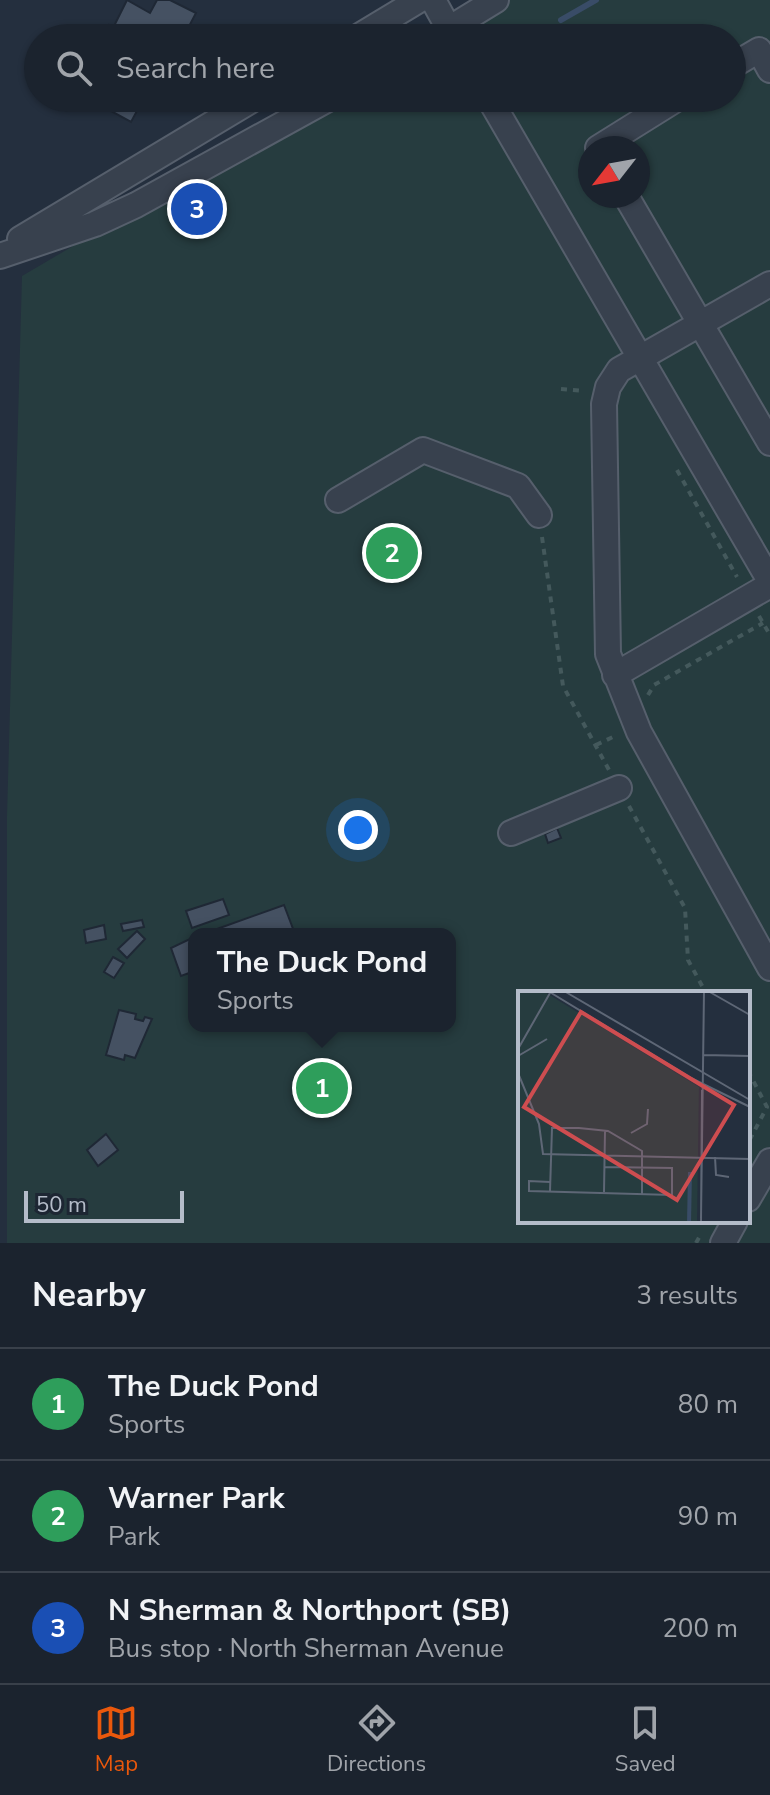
<!DOCTYPE html>
<meta charset="utf-8">
<style>
:root{--surface:#1b232e;--page:#282f3a;--text:#f1f3f6;--muted:#a0a4aa;--line:#39404a;--accent:#ea580c}
body{margin:0;font-family:"Nunito Sans",sans-serif;background:var(--page);color:var(--text)}
.compass{position:absolute;left:578px;top:136px;width:72px;height:72px;border-radius:50%;background:var(--surface);box-shadow:0 2px 6px #0004;rotate:239deg}
.scale{position:absolute;left:24px;bottom:20px;width:160px;box-sizing:border-box;padding-left:8px;border:4px solid #b4bcc9;border-top:0;font-size:22px;line-height:28px;white-space:nowrap;color:#b4bcc9;-webkit-text-stroke:6px #1d2633;paint-order:stroke}
.you{position:absolute;left:358px;top:830px;width:28px;height:28px;margin:-20px;border:6px solid #fff;border-radius:50%;background:#1a73e8;box-shadow:0 0 0 12px #1a73e833}
.badge{display:grid;place-items:center;width:52px;height:52px;border-radius:50%;background:var(--accent);color:#fff;font-size:26px;font-weight:700}
.pin{position:absolute;translate:-50% -50%;border:4px solid #fff;box-shadow:0 2px 8px #0006}
.popup{position:absolute;left:188px;top:928px;width:268px;height:104px;box-sizing:border-box;display:grid;place-content:center;border-radius:16px;background:var(--surface);filter:drop-shadow(0 2px 6px #0005);font-size:26px;white-space:nowrap;color:var(--muted)}
.popup b{font-size:30px;color:var(--text)}
.popup::after{content:'';position:absolute;left:50%;top:100%;margin-left:-16px;border:16px solid transparent;border-top-color:var(--surface)}
.list{margin:0;padding:0;list-style:none}
h2{display:flex;justify-content:space-between;align-items:center;height:104px;margin:0;padding:0 32px;font-size:34px}
h2 small{font-size:26px;font-weight:400;color:var(--muted)}
.list li{display:grid;grid-template-columns:52px 1fr auto;gap:24px;align-items:center;box-sizing:border-box;height:112px;padding:0 32px;border-top:2px solid var(--line)}
.list b{display:block;font-size:30px;white-space:nowrap}
.list p{margin:0;font-size:26px;white-space:nowrap;color:var(--muted)}
.list em{font-size:26px;font-style:normal;color:var(--muted)}
.icon{flex:none;width:44px;height:44px;fill:none;stroke:currentColor;stroke-width:2;stroke-linecap:round;stroke-linejoin:round}
.map{position:relative;flex:none;width:770px;height:1243px;overflow:hidden}
.search{position:absolute;background:var(--surface);box-shadow:0 2px 6px #0004;left:24px;right:24px;top:24px;height:88px;display:flex;align-items:center;gap:20px;box-sizing:border-box;padding:0 28px;border-radius:44px;color:var(--muted);font-size:30px}
.sheet{height:440px;background:var(--surface)}
nav{display:flex;justify-content:space-around;align-items:center;box-sizing:border-box;height:112px;border-top:2px solid var(--line);background:var(--surface);font-size:22px;color:var(--muted)}
nav a{display:grid;justify-items:center;gap:4px}
nav .on{color:var(--accent)}
.map>svg:first-child{display:block}
.green{fill:#263c3f;fill-rule:evenodd}
.lines{fill:none;stroke-linecap:round;stroke-linejoin:round}
.stream{stroke:#394c67;stroke-width:6}
.building{fill:#455162;stroke:#1f2835;stroke-width:2}
.minor-casing{stroke:#565f6c;stroke-width:28}
.path{stroke:#44595c;stroke-width:4;stroke-dasharray:6 6;stroke-linecap:butt}
.minor{stroke:#38414e;stroke-width:24}
.inset-river{fill:none;stroke:#394c67;stroke-width:4}
.inset-road{fill:none;stroke:#5e6776;stroke-width:2}
.view{fill:#ce4d50;fill-opacity:0.15;stroke:#ce4d50;stroke-width:4}
.inset-edge{fill:none;stroke:#b4bcc9;stroke-width:4}
</style>
<div class="map">
<svg width="770" height="1243" viewBox="0 0 770 1243">
<rect width="100%" height="100%" fill="#242f3e"/>
<!-- green -->
<path class="green" d="M492,0H770V1243H7V816L22,276L325,98H732V38H427ZM590,148H638V196H590ZM194,934H450V1026H194ZM520,993H748V1221H520Z"/>
<g class="lines">
<!-- stream -->
<path class="stream" d="M561,20L596,0"/>
</g>
<!-- building -->
<path class="building" d="M127,0L150,13L157,0H170L196,13L184,36L175,31L171,38H133L113,28Z
M109,25L113,28L133,38H102Z
M87,98H144L131,122Z
M557,828L561,838L548,843L545,834Z
M223,899L229,915L192,928L186,911Z
M284,905L295,934H203Z
M142,920L144,927L123,931L121,924Z
M104,925L106,939L86,943L84,930Z
M137,931L145,939L127,958L118,949Z
M194,937V978L191,979L189,973L181,976L171,948Z
M113,957L124,963L114,978L104,972Z
M119,1010L136,1014L135,1019L143,1021L145,1017L152,1019L135,1058L125,1055L124,1060L106,1055Z
M106,1134L118,1150L98,1166L87,1150Z"/>
<g class="lines">
<defs>
<path id="minor" d="M433,0L454,38
M356,38L419,0
M434,38L496,0
M732,66L759,50L770,70
M489,98L770,581
M598,148L678,98
M626,196L770,443
M20,239L255,98
M0,256L95,224L136,205L330,98
M770,284L619,370L608,387L604,404L608,654L639,732L770,968
M338,500L423,450L518,486L539,515
M615,675L770,585
M511,833L619,788
M748,1199L770,1161
M723,1243L735,1221"/>
</defs>
<!-- minor casing -->
<use href="#minor" class="minor-casing"/>
<!-- path -->
<path class="path" d="M561,389L584,391
M677,470L737,577
M542,537L563,686L609,770
M759,616L770,635
M648,695L654,685L763,623
M596,745L617,735
M629,806L685,908L688,960L706,993
M748,1071L767,1107L748,1143
M696,1243L701,1234"/>
<!-- minor -->
<use href="#minor" class="minor"/>
</g>
<!-- overview -->
<g transform="translate(518 991)">
<rect width="232" height="232" fill="#242f3e"/>
<path d="M0,0H25L181,96L179,232H0Z" fill="#263c3f"/>
<path class="inset-river" d="M171,232L172,181"/>
<path class="inset-road" d="M30,0L173,87L232,116M46,0L232,109M190,0L232,24M0,58L32,2M186,64L232,65M0,65L29,48M0,82L21,133L25,163L232,168M113,142L129,133L130,118M197,166L198,184L211,186M32,191L11,190V200L154,204V177L87,176M32,200L34,137H61L90,140L124,160V203M86,201L87,140M183,227L186,0M183,232L184,99M232,232V202"/>
<path class="view" d="M63,21L216,114L159,209L6,116Z"/>
<rect width="232" height="232" class="inset-edge"/>
</g>
</svg>
<svg class="compass" viewBox="-18 -18 36 36"><path d="M0-13l5 13h-10z" fill="#e53935"/><path d="M0 13l5-13h-10z" fill="#a0a4aa"/></svg>
<div class="scale">50 m</div>
<div class="you"></div>
<div class="pin badge" style="left:322px;top:1088px;background:#2e9e5b">1</div>
<div class="popup"><b>The Duck Pond</b>Sports</div>
<div class="pin badge" style="left:392px;top:553px;background:#2e9e5b">2</div>
<div class="pin badge" style="left:197px;top:209px;background:#1a4fb4">3</div>
<div class="search"><svg class="icon" aria-label="search" viewBox="0 0 24 24"><circle cx="10" cy="10" r="6"/><path d="M15 15l6 6"/></svg>Search here</div>
</div>
<section class="sheet">
<h2>Nearby<small>3 results</small></h2>
<ul class="list">
<li><span class="badge" style="background:#2e9e5b">1</span><div><b>The Duck Pond</b><p>Sports</p></div><em>80 m</em></li>
<li><span class="badge" style="background:#2e9e5b">2</span><div><b>Warner Park</b><p>Park</p></div><em>90 m</em></li>
<li><span class="badge" style="background:#1a4fb4">3</span><div><b>N Sherman &amp; Northport (SB)</b><p>Bus stop · North Sherman Avenue</p></div><em>200 m</em></li>
</ul>
</section>
<nav>
<a class="on"><svg class="icon" aria-label="map" viewBox="0 0 24 24"><path d="M3 6l6-2 6 2 6-2v14l-6 2-6-2-6 2zM9 4v14M15 6v14"/></svg>Map</a>
<a><svg class="icon" aria-label="directions" viewBox="0 0 24 24"><path d="M12 3l9 9-9 9-9-9zM9 14v-3h6M13 9l2 2-2 2"/></svg>Directions</a>
<a><svg class="icon" aria-label="saved" viewBox="0 0 24 24"><path d="M7 4h10v16l-5-4-5 4z"/></svg>Saved</a>
</nav>
